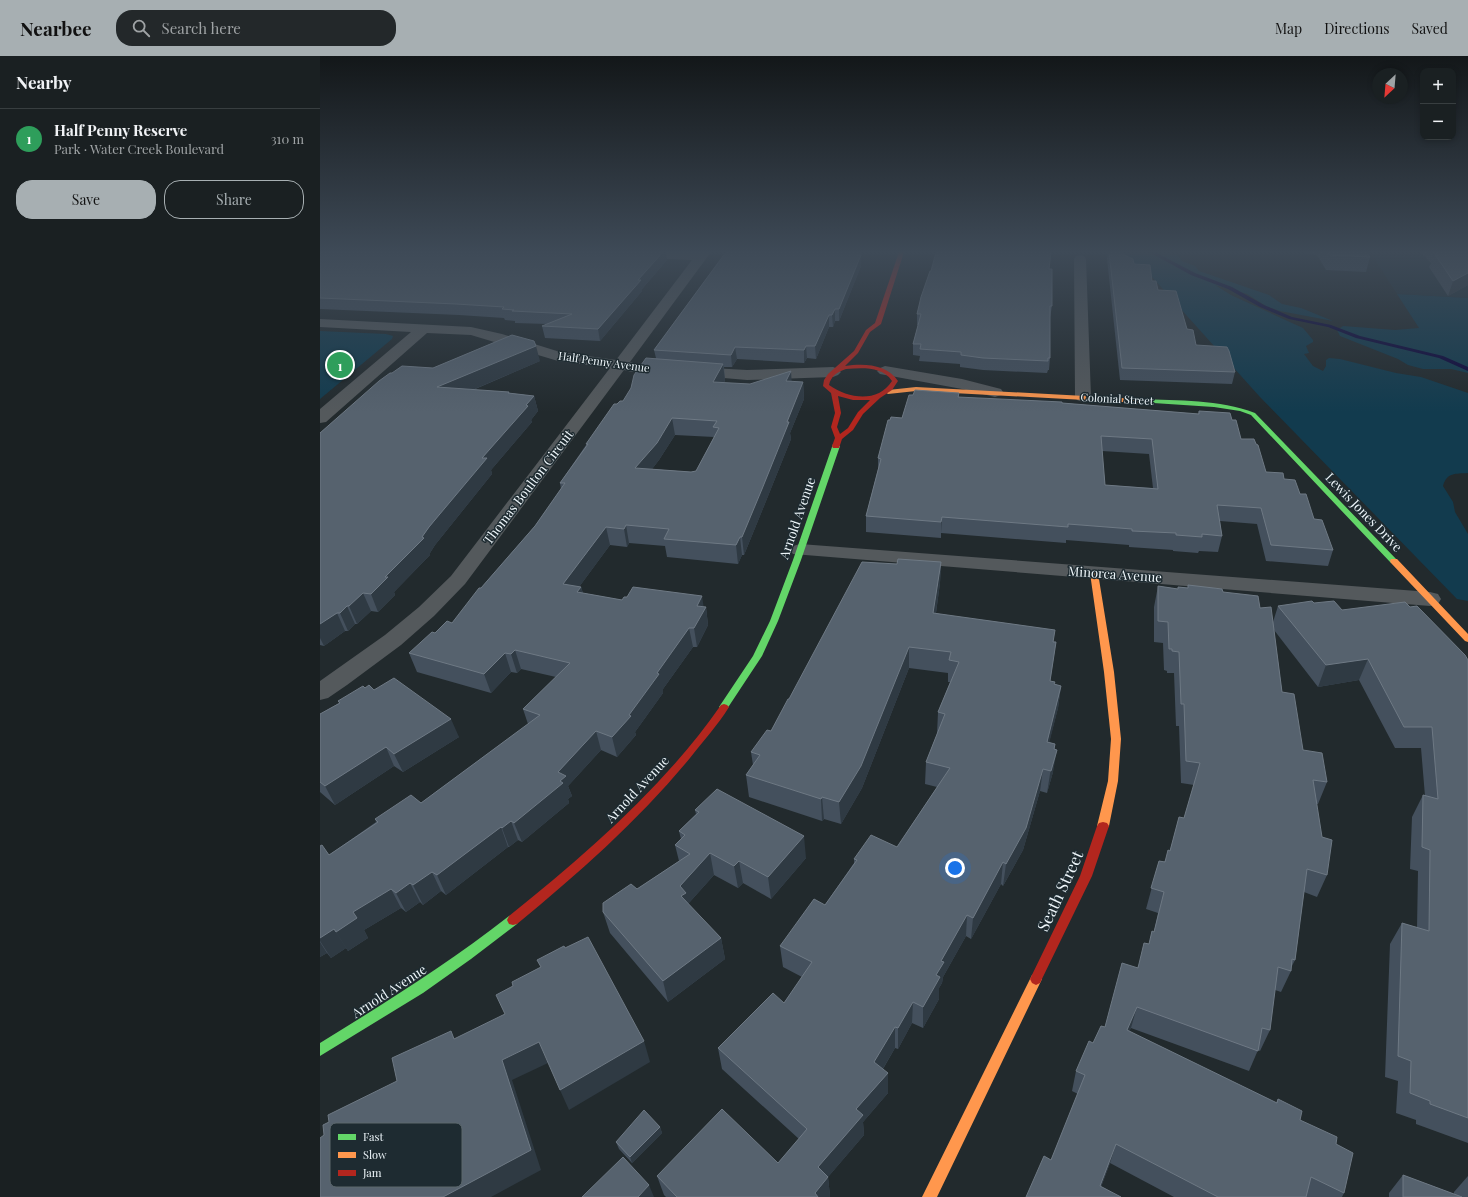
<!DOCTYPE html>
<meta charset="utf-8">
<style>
:root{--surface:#1a2022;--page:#23282a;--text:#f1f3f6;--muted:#9fa3a5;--line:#383e40;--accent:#a7afb2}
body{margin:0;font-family:"Playfair Display",serif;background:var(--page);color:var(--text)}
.controls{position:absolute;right:12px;top:12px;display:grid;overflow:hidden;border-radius:8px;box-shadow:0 2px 6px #0003}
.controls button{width:36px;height:36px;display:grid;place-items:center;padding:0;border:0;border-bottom:1px solid var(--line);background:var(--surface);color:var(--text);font:20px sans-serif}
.compass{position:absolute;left:1052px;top:12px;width:36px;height:36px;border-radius:50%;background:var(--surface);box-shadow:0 2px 6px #0003;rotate:206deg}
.you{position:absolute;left:635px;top:812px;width:14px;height:14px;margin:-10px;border:3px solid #fff;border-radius:50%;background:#1a73e8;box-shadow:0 0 0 6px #1a73e833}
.badge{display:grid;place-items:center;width:26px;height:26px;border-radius:50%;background:var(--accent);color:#fff;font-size:13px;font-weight:700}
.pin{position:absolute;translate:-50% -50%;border:2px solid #fff;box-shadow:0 1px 4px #0006}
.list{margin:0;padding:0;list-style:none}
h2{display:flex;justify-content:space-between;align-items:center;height:52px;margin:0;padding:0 16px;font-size:17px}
h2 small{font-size:13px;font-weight:400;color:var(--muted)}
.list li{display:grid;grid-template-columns:26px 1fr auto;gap:12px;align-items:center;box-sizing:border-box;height:60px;padding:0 16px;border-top:1px solid var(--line)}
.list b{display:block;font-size:15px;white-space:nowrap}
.list p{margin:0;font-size:13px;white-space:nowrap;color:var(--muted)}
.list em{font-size:13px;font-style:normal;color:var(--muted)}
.actions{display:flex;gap:8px;padding:12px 16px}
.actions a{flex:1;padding:9px 0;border:1px solid var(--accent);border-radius:16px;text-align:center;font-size:14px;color:var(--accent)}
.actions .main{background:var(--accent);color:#111}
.icon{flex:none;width:22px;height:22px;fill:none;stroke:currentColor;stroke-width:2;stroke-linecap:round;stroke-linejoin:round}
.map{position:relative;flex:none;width:1148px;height:1141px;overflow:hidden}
header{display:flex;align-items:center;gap:24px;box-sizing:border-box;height:56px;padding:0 20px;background:var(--accent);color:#111}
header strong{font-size:19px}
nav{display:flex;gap:22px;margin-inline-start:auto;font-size:14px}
.search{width:280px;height:36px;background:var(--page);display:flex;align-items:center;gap:10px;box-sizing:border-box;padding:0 14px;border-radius:16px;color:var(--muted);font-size:15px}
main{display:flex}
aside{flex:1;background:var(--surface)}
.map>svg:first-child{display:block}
.built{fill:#1f3039}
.green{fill:#123b4e}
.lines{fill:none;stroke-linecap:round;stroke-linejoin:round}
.stream{fill:#0c063c;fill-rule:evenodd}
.street{fill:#54595c;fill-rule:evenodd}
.fast{fill:#63d668;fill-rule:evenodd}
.slow{fill:#ff974d;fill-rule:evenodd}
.jam{fill:#b3261e;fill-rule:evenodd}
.wall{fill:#44505d;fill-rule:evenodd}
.shaded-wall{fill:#2f3a43}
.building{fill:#56626e;stroke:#6e7984;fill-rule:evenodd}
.labels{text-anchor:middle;stroke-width:3;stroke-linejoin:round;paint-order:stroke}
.far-street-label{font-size:11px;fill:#eef6fa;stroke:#1e2b31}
.street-label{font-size:13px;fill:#eef6fa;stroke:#1e2b31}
.near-street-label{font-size:16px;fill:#eef6fa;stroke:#1e2b31}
.key{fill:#1e2b31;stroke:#5c686d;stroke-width:1}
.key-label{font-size:11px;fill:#eef6fa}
</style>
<header>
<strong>Nearbee</strong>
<div class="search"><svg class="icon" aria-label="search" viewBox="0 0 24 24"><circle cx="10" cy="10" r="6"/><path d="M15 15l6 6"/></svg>Search here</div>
<nav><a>Map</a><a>Directions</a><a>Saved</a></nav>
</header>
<main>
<aside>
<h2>Nearby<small></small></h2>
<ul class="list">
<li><span class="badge" style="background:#2e9e5b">1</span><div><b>Half Penny Reserve</b><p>Park · Water Creek Boulevard</p></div><em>310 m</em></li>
</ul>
<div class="actions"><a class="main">Save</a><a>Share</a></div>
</aside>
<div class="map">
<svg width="1148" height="1141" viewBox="0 0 1148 1141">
<rect width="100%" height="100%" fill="#222a2d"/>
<!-- built -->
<path class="built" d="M1050,196H1148V242L1077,238Z"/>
<!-- green -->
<path class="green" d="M781,196H846L859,200L862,205L875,210L879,215L949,239L962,248L981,252L1013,265L960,255L946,250L927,238L895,229L911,239L983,272L993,284V286L986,290L989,297L984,298L993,310L1003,315L1006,310V304L1009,302L1020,303L1076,317L1101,321L1148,337V417C1135,418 1127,416 1123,430L1133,446L1135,456L1148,478V545L1137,543L940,341L832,221L803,210Z
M1077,238L1148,242V317L1131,313H1103L1088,309L1078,303L1020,280L1017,274L1023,270L1075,274L1099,272Z
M0,275L66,278L73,280L72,283L0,343Z"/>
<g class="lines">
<!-- stream -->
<path class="stream" d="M829,196H835L875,217L912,231L944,249L972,261L1011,269L1040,280L1123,300L1148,311V315L1119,302L1036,282L1008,271L969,263L940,251L908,233L871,219Z"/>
<!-- street -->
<path class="street" d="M270,196H391L310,306L317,308L320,311L317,314L312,316L304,314L145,528L114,560L81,589L27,629L8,642L0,644V625L65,579L99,551L131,520L290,312L238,305L151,279L107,277L6,366L0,367V353L91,276L0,271V263L151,271L182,278L240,296L296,304L372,204L276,200L272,199Z
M760,199L764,200L766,203L771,341L769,344L763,346L757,344L755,341L754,203L756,200Z
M565,310L642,323L681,333L683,336L681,339L675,341L642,333L560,318L557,315L560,312Z
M374,311L427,314L513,311L518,313L521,316L518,319L513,321L427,324L369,319L366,316L369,313Z
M480,488L1110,536L1118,538L1121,543L1118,548L1110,550L473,498L470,494L473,490Z"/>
<!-- fast -->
<path class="fast" d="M820,343C859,345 899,343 935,357L1078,505L1074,507H1071L931,359L920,355L894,351L818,346V344Z
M513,388H516L520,390L481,504L458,565L442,600L407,653H401L399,651L433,600L450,565L473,504Z
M193,859L197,860L199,864L197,868L151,903L103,937L0,1000V987C65,947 129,907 189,860Z"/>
<!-- slow -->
<path class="slow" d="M596,331L820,343L823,345L820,347L596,335L568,338L565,336L568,334Z
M1071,503H1077L1148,578V586L1145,585L1071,507L1070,505Z
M774,514L778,517L794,616L801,683L798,725L789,770L787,773L783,774L779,773L777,770L788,725L791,683L784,616L770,517Z
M716,917L720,919L722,923L617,1141H602L712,919Z"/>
<!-- jam -->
<path class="jam" d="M579,196H584L561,268L550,276L538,297L525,310C544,307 567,308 578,325L572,334L560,342L543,358L533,374L522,383L519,392H513L512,390L515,382L511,371L515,357L511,337L503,330L504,324L508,318L534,295L546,274L555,267ZM526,313C542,312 562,310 572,325C558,347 529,343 509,329C511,320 517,316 526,313ZM518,340L533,344H550L538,356L528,372L520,378L517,371L521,357Z
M404,648L407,649L409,651C398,669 383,685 370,702C319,764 259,817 197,868L193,869L189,868L187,864L189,860C266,798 344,731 401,649Z
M783,766L787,767L789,770L772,820L720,927L716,929L712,927L710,923L760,820L777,770L779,767Z"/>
</g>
<!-- wall -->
<path class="wall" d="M0,196L347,204L322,233V235L280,285L225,282L222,270L228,268L195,267V265L185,264L184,262L139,259L0,253Z
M406,196H541V210L519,265H515L513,271H509L496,303L487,302L484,307L417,303L412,311H404L405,324L404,327L430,328L472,326H483L484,343L470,377L471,383L444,450L424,499H422L418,508L347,501L345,490L309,487L307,491L290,489L259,531H261L263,537L302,544L386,551L388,569L377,591H373L343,633V637L315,676L316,679L297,701L281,694L248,730L252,740L248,743L249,747L202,786L198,784L189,791H188L126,839L121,835L103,849L100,846L86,856L81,852L44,874L48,882L28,895L26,892L11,902L7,897L0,901V790L9,799L56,766L55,763L101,747L208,668L203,653L236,621L201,613L197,617L191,616L171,637L97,616L89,597L115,577L132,567L161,532L215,470L241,433L240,427L266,389V388L297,348L303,345L336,302L334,294ZM355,379L394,381L376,415L371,416L332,413L339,404Z
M788,196H798L814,208L832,225L838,234L867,273L876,289L915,316L912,328L800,324L787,203Z
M985,196H1047L1050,201L1046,216L1006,214L997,199L986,198Z
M1100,196H1148V229L1128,240L1109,211L1111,207Z
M729,213L732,250L730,262V302L729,314H728L727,317L663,314L640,311V308L599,305L600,300L593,299V288L598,269H597V258L611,215Z
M220,305L153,334L189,336L190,337L214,340L218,355L211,364L212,366L171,414L172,418L115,489L110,497V499L74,536L75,539L58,556L51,555L37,568H35L28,575H25L4,590L0,589V377L72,317L113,312Z
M639,337V341L742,347L878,358L879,355L912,364L921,383L946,416L964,423L980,438L994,463L1013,494L1008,510L946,505L937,468L900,465L902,480L898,496L879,495L878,497L853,495V494L809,491V489L746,484V487L621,477V482L546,476V460L558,413V402L570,364L582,362ZM782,395L829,398L833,432L785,429Z
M621,506L620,527L616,557L736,586L730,625L735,626L734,628L741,630L738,652L729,686L735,688L733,716L727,737L720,735L703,794L683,830L681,828L651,883L646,880L623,921L622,927L619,932V943L603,972L592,967L578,993L575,992L563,1013L568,1037L543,1066L544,1079L508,1121L510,1140L509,1141H346L344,1139L337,1120L458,1107L479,1083L402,1013L398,992L464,947L482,921L463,911L460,890L505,849L534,807V803L577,791L617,731L605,728L606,706L617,678L618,656L630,626H628V617L589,612L542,732L521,768L504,763L502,765L429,741L426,719L433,709L431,696L451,675L469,643L577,508Z
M868,529L903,536L940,552L953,566L958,550L994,547L1022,554L1090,551L1148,604V1087L1096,1068V1064L1076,1057L1078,1025L1065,1021L1070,888L1082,867L1097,872L1098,815L1090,813L1092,761L1103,739L1105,740L1101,692H1075L1039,624L998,631L954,574L962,636L983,694L1007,726L998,748H996L1007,819L997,841L984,836L975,904L971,912V915L961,936L955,934L950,974L940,995L938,994L929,1015L811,972L809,975L956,1047L958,1043L980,1064L1016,1088L1024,1137L1022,1141H854L790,1107L781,1131L731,1104L758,1038L752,1035L756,1015L773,987L785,971L817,912L829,888L832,875L834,876L838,857L826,853L839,805L844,806L850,795L859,761L864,762L874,729L861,727L859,670H856L854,617H847V615L844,614L843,587L834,586V551L838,530L858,533V531L868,532Z
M45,632L54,634L139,681L83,716L74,710L15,749L0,736V658L19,647L18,645Z
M375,754L486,802L451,843L423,827L418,832L394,819L368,848L401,882L405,903L348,946L290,877L283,856L317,833L359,805L355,789L361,783L359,775L376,758Z
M340,1071L342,1077L312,1107L299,1093L296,1086Z
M1083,1119L1134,1138V1136L1148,1120V1141H1069V1137Z"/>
<!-- shaded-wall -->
<path class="shaded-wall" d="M343,196H346L347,204L322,233V235L280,285L278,273L318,224Z
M539,196H541V210L519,265V253Z
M1148,217V229L1128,240L1133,225Z
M515,253V265L513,271L512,259Z
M509,259V271L496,303L495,290Z
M216,290L220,305L122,347L117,331Z
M486,290L487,302L484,307V294Z
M415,291L417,303L412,311L411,299Z
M403,308L405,324L395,342L393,326Z
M471,315L472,331L466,325Z
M483,326L484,343L470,377L471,383L444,450L424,499L422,481L467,366Z
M214,340L218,355L211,364L212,366L171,414L172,418L115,489L110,497V499L74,536L75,539L58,556L51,538L65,521L102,481L162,402Z
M352,362L355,379L339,404L319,430L315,412Z
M622,461L621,477V482V466Z
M306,469L309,487L307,491L304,473Z
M286,471L290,489L248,546L243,528Z
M420,481L422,499L418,508L416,489Z
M621,506L620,527L613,578V557Z
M261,531L266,549L257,536Z
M43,537L51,555L37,568L29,550Z
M382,540L384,553L386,551L388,569L377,591L374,572L377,550Z
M27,550L35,568L28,575L20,557Z
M17,557L25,575L4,590L0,582V568Z
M369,572L373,591L343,633V637L315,676L316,679L297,701L292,681L309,659L337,617Z
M736,586L733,608L727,646L730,625Z
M589,591V612L542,732L521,768L519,746Z
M195,594L201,613L197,617L191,598Z
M185,597L191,616L171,637L164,618Z
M1048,603L1039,624L998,631L1006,609Z
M741,630L738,652L724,708L727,686Z
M131,663L139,681L83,716L74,698Z
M276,675L281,694L248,730L252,740L248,743L249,747L202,786L194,767L238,716Z
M735,688L732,709L737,694L733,716L727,737L734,693Z
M66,691L74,710L15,749L5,730Z
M723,713L720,735L703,794L683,830L686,808Z
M502,741L504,763L502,765L501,743Z
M191,765L198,784L189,791L182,772Z
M181,771L188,791L126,839L117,819Z
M484,780L486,802L451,843L448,821Z
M390,797L394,819L368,848L361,840L360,830Z
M419,805L423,827L418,832L414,810Z
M683,806L681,828L651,883L653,862Z
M112,816L121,835L103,849L93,829Z
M90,827L100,846L86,856L76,837Z
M71,833L81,852L44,874L48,882L28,895L16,876L33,856Z
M647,859L646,880L623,921L622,927L619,932V943L603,972V951L621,905Z
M14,873L26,892L11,902L0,885V882Z
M401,882L405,903L348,946L343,925Z
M0,886L7,897L0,901Z
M593,946L592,967L578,993V972Z
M817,951L811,972L801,994L807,974Z
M575,971V992L555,1026L554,1006Z
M324,985L330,1006L249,1054L240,1034Z
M219,986L228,1007L192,1024L221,1114L171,1141H123L182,1004Z
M568,1017V1037L543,1066L544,1079L508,1121L510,1140L509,1141H495V1137L498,1111L536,1053Z
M340,1071L342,1077L312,1107L310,1101Z
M796,1088L790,1107L777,1141L780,1130Z
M329,1129L334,1141H318Z"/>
<!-- building -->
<path class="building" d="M0,196H343L318,224H321L278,273L222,270L252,258L192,255L194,254L182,253L184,251L136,248L0,242Z
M406,196H539V199H541L519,253H515L512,259H509L495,290H486L484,294L415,291L411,299L334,294Z
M616,196H731L729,213H732V250H730V302H728V305L663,302L641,299V296L600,293L601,288H593L601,258H597L601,241L610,215H611Z
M789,196H798L813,203L814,208L830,209L832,225H836L838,234L856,235L867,273L873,274L876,289L907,291L909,295L915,316L802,312Z
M1008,196H1047L1050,201L1010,199Z
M1119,196H1148V217L1133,225L1114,197H1119Z
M192,279L214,285L216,290L117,331L189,336L188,337L214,340L206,349L208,350L162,402H167L109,471L102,481L104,482L65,521H68L51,538L43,537L29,550H27L20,557H17L0,568V377L59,325L70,317H72L82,310L113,312Z
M326,302L403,308L393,326L430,328L471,315L466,325L483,326L467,366H469L442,433L422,481H420L416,489L344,483L349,473L306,469L304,473L286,471L243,528L261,531L257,536L302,544L304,541H307L313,531L382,540L377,550L386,551L374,572H369L337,617L339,618L309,659L311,660L292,681L276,675L238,716L246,720L240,725L243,727L194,767L191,765L182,772L181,771L117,819L112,816L93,829L90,827L76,837L71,833L33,856L37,862L16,876L14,873L0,882V790L2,789L9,799L58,766L55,763L91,739L101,747L220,659L203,653L250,607L195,594L191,598L185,597L164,618L89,597L112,576L115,577L127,565L132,567L159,532H161L215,470L245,427H240L268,388H266L294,348H297L300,345H303L311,332L314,319ZM352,362L397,365L393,371L399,372L376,415L371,416L315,412L337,387Z
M595,334L639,337L638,341L742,346V347L879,358V355L910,357L912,364H916L921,383H934L936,388L938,389L946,416L963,417L964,423L975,424L980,438H986L994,463L1002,464L1013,494L951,489L941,452L897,449L902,480L882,478V481L856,479V477L812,475V473L748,468V471L622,461L621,466L546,460L561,403L558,402L568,364H570L571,361L582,362L589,339H593ZM781,380L832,383L838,433L785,429Z
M578,503L621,506L613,557L735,574L733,586H736L730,625L735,626L734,628L741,630L727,686L735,688L734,693L737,694L731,715L723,713L706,772L686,808L683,806L653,862L647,859L621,905L624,906L616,919L620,921L603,951L593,946L578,972L575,971L554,1006L568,1017L536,1053L543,1059L498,1111L508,1121L495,1137L498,1141H357L337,1120L402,1053L458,1107L487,1073L398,992L453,937L464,947L492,906L460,890L494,843L505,849L537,804L534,803L551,779L577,791L630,712L606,706L625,658L618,656L639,606L629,604L631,596L589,591L541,710L519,746L502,741L501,743L426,719L440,699L431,696L447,674L451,675L468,643H469L542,506L577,508Z
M868,529L902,533L903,536L938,540L940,552L951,551L962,636L974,638L983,694L1002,697L1007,726L993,724L1002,781L1012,784L1007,819L987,813L975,904L972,903L971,915L958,911L950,974L942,972L938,995L817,951L807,974L957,1047L958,1043L982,1055L980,1064L1017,1081L1016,1088L1033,1097L1024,1137L991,1121L986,1141H898L796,1088L780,1130L801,1141H706L724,1100L731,1104L765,1019L756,1015L769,985L773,987L781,970L785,971L802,907L818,912L824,887L829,888L832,875L834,876L844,836L831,832L839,805L845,806L848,794L850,795L859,761L864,762L880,707L866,705L864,648H861L859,596L852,595V593H849L848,566L838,565V530L858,533V531L868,532Z
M992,545L994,547L1014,545L1022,554L1085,546L1090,551L1097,550L1145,599L1148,604V1062L1110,1048V1045L1090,1037L1091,1005L1078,1000L1082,867L1109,875L1110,794L1102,791L1103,739L1118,743L1112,671H1084L1048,603L1006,609L958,550Z
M74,622L131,663L74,698L66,691L5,730L0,726V658L20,647L18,645L43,630L45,632L49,629L54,634Z
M397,733L484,780L448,821L419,805L414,810L390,797L360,830L366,837L361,840L401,882L343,925L283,856V847L311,828L317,833L370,798L355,789L365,779L359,775L379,756L375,754Z
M268,881L324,985L240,1034L219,986L182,1004L211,1094L123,1141H0V1082L4,1079L3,1069L9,1066L8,1059L77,1025L72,1002L131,975L134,983L185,958L176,939L193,930L192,926L221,911L217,904L244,890L245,892Z
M324,1054L340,1071L310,1101L296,1086Z
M303,1101L329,1129L318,1141H262Z
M1083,1119L1142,1141H1083Z"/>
<!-- sky -->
<linearGradient id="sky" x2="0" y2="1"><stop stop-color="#131719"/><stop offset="0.55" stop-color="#3e4a57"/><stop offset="1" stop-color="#3e4a57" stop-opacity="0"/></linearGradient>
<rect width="1148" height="356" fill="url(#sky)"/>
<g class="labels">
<!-- far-street labels -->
<g class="far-street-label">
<text transform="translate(284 306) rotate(8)" y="4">Half Penny Avenue</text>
<text transform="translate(797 343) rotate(3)" y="4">Colonial Street</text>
</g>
<!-- street labels -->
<g class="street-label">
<text transform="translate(208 431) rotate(-53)" y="5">Thomas Boulton Circuit</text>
<text transform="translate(1044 456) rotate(46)" y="5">Lewis Jones Drive</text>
<text transform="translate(477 462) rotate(-71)" y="5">Arnold Avenue</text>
<text transform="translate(795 518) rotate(4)" y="5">Minorca Avenue</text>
<text transform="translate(317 733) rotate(-47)" y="5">Arnold Avenue</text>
<text transform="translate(69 935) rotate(-33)" y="5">Arnold Avenue</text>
</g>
<!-- near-street labels -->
<g class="near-street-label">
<text transform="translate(740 835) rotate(-65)" y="6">Seath Street</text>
</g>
</g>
<!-- legend -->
<rect x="10" y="1067" width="132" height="64" rx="6" class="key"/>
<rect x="18" y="1078" width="18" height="6" fill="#63d668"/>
<rect x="18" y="1096" width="18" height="6" fill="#ff974d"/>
<rect x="18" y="1114" width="18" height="6" fill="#b3261e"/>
<g class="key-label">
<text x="43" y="1085">Fast</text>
<text x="43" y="1103">Slow</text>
<text x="43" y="1121">Jam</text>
</g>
</svg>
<div class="controls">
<button>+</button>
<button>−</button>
</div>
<svg class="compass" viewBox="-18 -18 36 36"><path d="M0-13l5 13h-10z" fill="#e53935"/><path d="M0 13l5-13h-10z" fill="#9fa3a5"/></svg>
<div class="you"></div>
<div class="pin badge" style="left:20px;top:309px;background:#2e9e5b">1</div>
</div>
</main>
